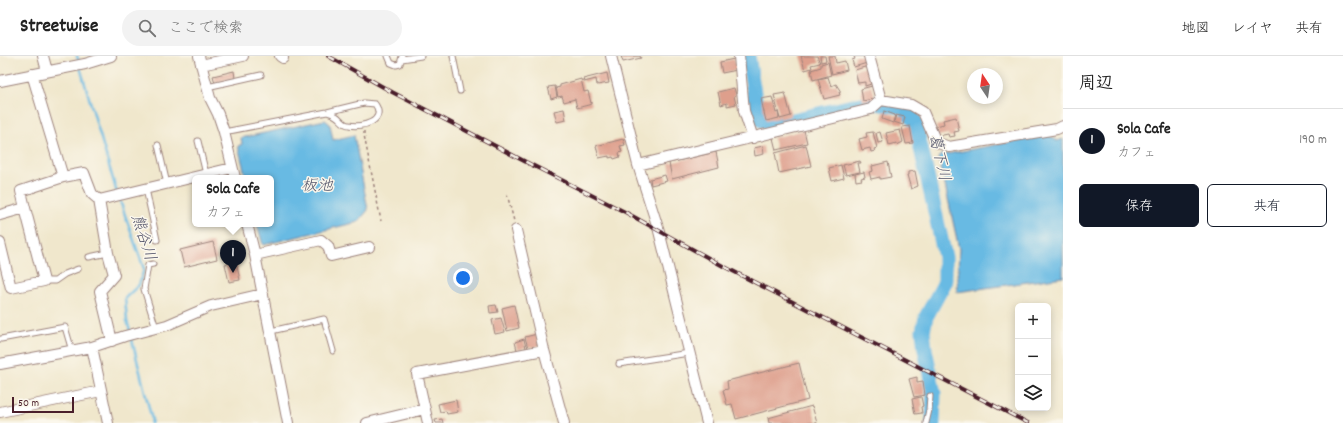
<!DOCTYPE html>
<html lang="ja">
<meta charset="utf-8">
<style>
:root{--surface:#fff;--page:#f2f2f2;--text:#222;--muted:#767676;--line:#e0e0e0;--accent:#111827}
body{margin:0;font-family:Dekko,"Klee One",sans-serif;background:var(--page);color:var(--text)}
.controls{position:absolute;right:12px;bottom:12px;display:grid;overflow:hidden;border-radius:6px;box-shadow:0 2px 10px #0003}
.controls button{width:36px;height:36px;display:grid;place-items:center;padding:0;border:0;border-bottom:1px solid var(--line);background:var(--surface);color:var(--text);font:20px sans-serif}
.compass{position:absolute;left:967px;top:12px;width:36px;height:36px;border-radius:50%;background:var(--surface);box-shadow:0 2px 10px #0003;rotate:347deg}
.scale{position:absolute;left:12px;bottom:10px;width:62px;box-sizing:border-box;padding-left:4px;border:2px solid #4a1f2b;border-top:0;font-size:11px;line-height:14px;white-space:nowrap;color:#4a1f2b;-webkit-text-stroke:3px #fbf7ec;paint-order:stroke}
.you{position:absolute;left:463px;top:222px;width:14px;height:14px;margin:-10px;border:3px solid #fff;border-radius:50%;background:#1a73e8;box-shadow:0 0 0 6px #1a73e833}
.badge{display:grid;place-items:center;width:26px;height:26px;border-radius:50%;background:var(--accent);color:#fff;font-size:13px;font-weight:700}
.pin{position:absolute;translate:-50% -33px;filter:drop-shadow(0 1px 2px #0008)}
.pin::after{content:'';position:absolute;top:21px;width:14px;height:12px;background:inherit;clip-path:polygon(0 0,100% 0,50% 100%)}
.popup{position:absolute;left:192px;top:119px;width:82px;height:52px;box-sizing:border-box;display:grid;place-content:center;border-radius:6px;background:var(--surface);filter:drop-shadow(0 1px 3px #0005);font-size:13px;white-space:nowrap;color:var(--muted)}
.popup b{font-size:15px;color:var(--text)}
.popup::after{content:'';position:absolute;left:50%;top:100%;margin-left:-8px;border:8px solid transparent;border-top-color:var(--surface)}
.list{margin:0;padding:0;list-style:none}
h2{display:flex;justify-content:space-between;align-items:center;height:52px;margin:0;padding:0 16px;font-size:17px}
h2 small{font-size:13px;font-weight:400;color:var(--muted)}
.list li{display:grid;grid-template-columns:26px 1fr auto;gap:12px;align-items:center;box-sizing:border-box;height:64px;padding:0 16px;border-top:1px solid var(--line)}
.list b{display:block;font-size:15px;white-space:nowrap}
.list p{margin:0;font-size:13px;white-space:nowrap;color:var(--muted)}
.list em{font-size:13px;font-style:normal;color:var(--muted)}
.actions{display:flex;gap:8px;padding:12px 16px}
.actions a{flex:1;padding:9px 0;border:1px solid var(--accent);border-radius:6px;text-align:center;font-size:14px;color:var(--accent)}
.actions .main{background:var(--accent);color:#fff}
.icon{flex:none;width:22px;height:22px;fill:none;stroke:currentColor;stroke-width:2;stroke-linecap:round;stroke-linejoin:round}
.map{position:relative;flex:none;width:1063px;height:367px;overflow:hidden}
header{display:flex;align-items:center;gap:24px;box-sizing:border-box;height:56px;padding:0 20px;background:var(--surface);border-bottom:1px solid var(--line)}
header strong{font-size:19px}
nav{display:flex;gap:22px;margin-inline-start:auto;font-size:14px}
.search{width:280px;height:36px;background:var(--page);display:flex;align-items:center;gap:10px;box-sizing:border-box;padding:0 14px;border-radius:22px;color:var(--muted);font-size:15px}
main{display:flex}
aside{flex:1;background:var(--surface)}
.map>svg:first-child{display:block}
.water{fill:#68bae3;stroke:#596c87}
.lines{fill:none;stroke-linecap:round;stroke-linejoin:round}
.stream{stroke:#68bae3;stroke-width:2.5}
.river{stroke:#68bae3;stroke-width:15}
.building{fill:#de9f8c}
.service-casing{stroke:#9d837c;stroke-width:7}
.minor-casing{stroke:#9d837c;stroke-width:12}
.path{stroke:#9d837c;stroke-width:1.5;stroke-dasharray:3 3;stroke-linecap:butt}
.service{stroke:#fff;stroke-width:5}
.minor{stroke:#fff;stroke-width:10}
.rail-casing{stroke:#4a1f2b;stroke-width:4}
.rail{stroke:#fbf7ec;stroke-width:2.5;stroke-dasharray:8;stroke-linecap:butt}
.labels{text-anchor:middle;stroke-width:3;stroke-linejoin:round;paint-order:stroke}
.water-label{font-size:16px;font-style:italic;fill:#54556b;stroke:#fbf7ec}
</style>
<header>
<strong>Streetwise</strong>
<div class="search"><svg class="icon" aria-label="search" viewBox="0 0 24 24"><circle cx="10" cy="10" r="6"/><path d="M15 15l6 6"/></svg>ここで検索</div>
<nav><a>地図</a><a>レイヤ</a><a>共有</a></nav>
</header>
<main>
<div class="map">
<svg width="1063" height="367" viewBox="0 0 1063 367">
<rect width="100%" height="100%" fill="#fbf7ec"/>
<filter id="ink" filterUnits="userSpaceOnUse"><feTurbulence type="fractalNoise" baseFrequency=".025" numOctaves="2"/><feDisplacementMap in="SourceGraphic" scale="8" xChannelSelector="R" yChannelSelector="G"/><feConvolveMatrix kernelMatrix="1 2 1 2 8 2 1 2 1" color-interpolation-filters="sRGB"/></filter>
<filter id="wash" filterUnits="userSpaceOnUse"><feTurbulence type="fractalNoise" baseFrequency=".012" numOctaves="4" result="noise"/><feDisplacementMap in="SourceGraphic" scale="16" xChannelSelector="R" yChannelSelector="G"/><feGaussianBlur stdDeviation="0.9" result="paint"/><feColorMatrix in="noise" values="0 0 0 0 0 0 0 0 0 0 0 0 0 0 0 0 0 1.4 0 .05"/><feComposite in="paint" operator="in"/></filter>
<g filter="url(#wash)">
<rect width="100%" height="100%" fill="#f0e7cc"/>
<!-- water -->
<path class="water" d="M325,64L330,68L333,84L354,79L368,154L358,166L263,189L257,168H271V122H246L238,90L242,88L241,82Z
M1049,79L1057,85L1063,83V221L957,236L959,193L939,102L941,99Z"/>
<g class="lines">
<!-- stream -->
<path class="stream" d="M77,0L79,6
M80,11L117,137
M119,142L144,213L139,229L125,242L127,265L130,275
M131,280L152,364L151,367"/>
<!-- river -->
<path class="river" d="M748,0L758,62L772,69L870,46L903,51L915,65L945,201V226L926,261L923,275L925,293L934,338L933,367"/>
</g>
<g id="blocks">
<!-- building -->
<path class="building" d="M621,0H640L641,2L623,6Z
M801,0H817L820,7L811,9L812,12L805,14Z
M820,0H825L826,5L821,6Z
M828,0H835L836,7L845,5L847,14L832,18Z
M856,0H865L867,7L854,11L852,4L855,3L854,1Z
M734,3L737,14L722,17L720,6Z
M828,6L831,19L813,24L811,14L821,11V8Z
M868,10L872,26H870L871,28L865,30V26L858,27L855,14Z
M234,15L235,22L215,27L213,20Z
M607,17L609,27L597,29L596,23L584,26L583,23Z
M828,21L831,30L836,28L841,36H839L840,39L824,43L818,23Z
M581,23L584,36L588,35L591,47L592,46V48L577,52L575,43L564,46L562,40L558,41L556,32L560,31V29Z
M555,30L557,41L551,43L548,31Z
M872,30L876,44L872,45V43L863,45L861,33Z
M734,32L736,39L734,40L736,48L727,50V47L721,49L718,36Z
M785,37L791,60L780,63L774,39Z
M772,41L776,57L778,56L779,62L766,65L761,43Z
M564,53L566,64L557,66L554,55Z
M884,55L895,59L893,67L882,63Z
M896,59L905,61L903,69L894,66Z
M956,61L959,75L954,76L955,80L949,81L948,78L938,80L936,70L944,68L943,64Z
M910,70L913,87L906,88L902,71Z
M804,74L807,87L776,94L773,82Z
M900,74L903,86L897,89V87L889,89L886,77Z
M873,76L877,92L874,93L875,95L871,96L870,92L862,94L859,83L867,81L866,77Z
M880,76L883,86L878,87L876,77Z
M623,83L625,89L620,90L622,96L619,97L620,101L614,103L613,101L609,102V100L599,102L596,90Z
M806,89L811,110L779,117L775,97Z
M763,90L764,98L755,100L754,92Z
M716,96L719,111L672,123L669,107Z
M860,105L861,107H858L860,116L846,119L843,109Z
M888,106L891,121L880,123V121L871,123L869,116L873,115L872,110Z
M841,109L844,122L832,125L829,112Z
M915,115L918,130L911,133L907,119H908V116Z
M864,116L865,121L861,122L862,124L856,125L855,118Z
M665,119L667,125L651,129L650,123Z
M213,186L217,203L184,211L180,194Z
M236,206L240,224L229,226L225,208Z
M496,249L498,256L490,257L489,250Z
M514,249L519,272L507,275L502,252Z
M501,262L505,276L495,278L492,264Z
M537,278L540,290L528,292L525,281Z
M524,283L526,292L517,294L515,286Z
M799,307L808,344L736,363L732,348L727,349L723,334L728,333L727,325Z
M917,321V326L923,325L925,339L914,341L909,323Z
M921,341L923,350L921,351L922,357L915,358L912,343Z
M456,344L458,356L447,358L446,355L440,356L438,348Z
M812,350L817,367H769L768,362Z
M442,363L443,367H436L435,364Z"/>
</g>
</g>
<g filter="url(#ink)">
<use href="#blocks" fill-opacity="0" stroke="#9d837c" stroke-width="1"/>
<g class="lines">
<defs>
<path id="service" d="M388,0L391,7L396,9L400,8L402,0
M453,0L460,35
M402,3L421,0
M207,31L261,19
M224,76L327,56L364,47L375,48C387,65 362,72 349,69C343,69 340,62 336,60C333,58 330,57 327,56
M198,85L206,118
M158,89L167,128
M146,133L157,184
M89,201L108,197
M153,208L148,209L144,233L156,272
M44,225H55L65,218L78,213
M271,275L324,263L333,295
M1,283L65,271L72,295
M619,308L689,297
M926,367L929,354L930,340"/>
<path id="minor" d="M43,0L47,15
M199,0L210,42L218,58L224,76L235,122
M280,0L283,2
M611,0L638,109L659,175L707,367
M739,0L744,55L753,82
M869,0L881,44
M201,9L243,0
M32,18L63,121
M0,25L85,8L111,0
M638,109L871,53L881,44L911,49L923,56L936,86L949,91L1057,73L1063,70
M99,144L232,112
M0,159L25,152L21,135L63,121L84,117L92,138L99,144L108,197L114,219L100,235L112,285
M247,168L255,199L288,367
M516,174L544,294L564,367
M0,187L11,232L44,225L25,152
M255,199L321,184L328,190L331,200L369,191
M92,291L108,367
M0,308L92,291L125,280L167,269L211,250L263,238
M0,356L101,335
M367,367L425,353
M428,367L417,318L544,294"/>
</defs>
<!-- service casing -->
<use href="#service" class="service-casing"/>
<!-- minor casing -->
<use href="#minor" class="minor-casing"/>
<!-- path -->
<path class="path" d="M364,75V79L381,165
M507,138L514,165"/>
<!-- service -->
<use href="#service" class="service"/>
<!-- minor -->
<use href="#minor" class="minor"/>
<defs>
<path id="rail" d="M328,0L392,36L524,105L625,156L723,210L1028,367"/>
</defs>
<!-- rail casing -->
<use href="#rail" class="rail-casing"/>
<!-- rail -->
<use href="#rail" class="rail"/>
</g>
</g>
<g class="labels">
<!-- water labels -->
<g class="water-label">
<text transform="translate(941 101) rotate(77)" y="6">葛下川</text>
<text x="317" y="134">板池</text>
<text transform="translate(145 181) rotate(72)" y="6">熊谷川</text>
</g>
</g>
</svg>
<div class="controls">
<button>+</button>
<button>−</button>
<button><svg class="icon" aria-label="layers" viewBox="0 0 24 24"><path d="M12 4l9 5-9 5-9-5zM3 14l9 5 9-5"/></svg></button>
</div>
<svg class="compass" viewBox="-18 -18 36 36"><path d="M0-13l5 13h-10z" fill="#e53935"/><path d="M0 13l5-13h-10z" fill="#767676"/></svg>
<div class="scale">50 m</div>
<div class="you"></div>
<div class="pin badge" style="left:233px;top:217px">1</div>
<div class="popup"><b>Sola Cafe</b>カフェ</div>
</div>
<aside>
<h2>周辺<small></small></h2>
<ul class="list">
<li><span class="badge">1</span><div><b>Sola Cafe</b><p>カフェ</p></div><em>190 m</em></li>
</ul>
<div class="actions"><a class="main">保存</a><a>共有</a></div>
</aside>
</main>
